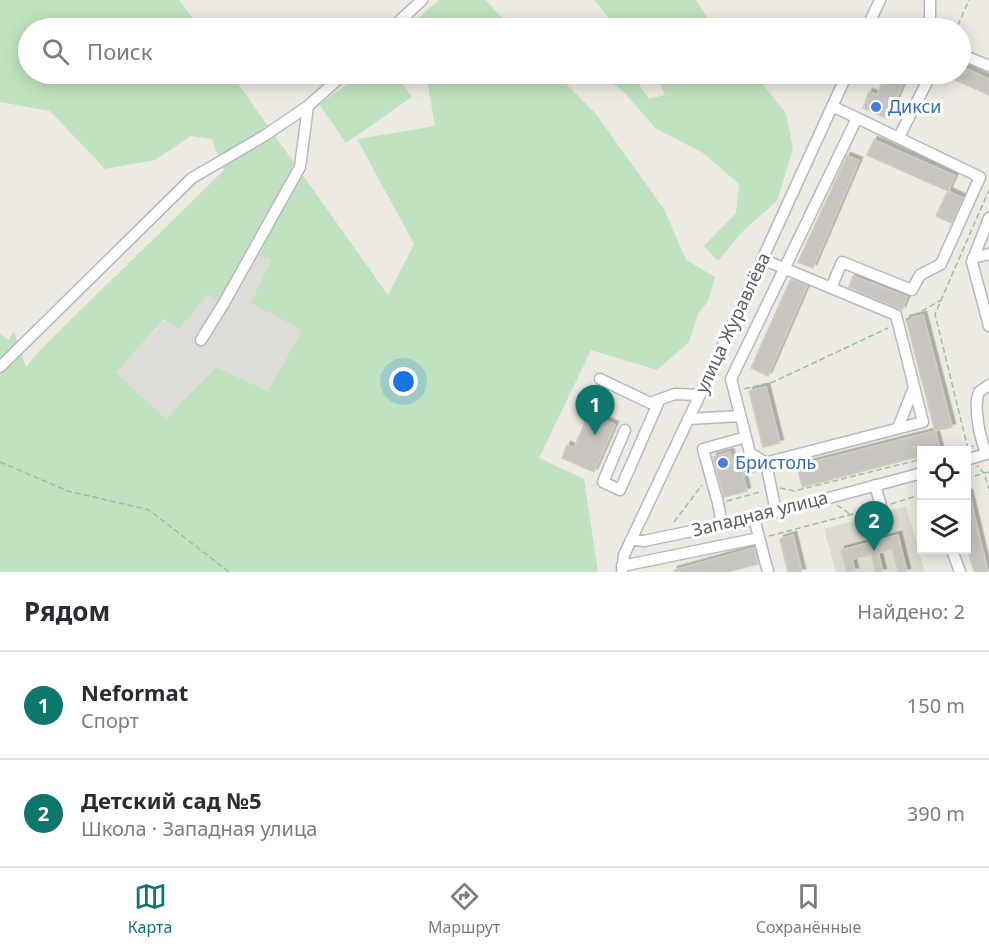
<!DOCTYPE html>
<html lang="ru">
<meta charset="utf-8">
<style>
:root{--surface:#fff;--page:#f2f2f3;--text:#2b2b33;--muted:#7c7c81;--line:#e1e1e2;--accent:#0f766e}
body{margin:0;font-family:"Noto Sans",sans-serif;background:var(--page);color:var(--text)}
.controls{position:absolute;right:18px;bottom:18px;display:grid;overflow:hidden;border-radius:0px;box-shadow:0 3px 15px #0003}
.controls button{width:54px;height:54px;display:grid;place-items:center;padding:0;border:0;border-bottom:2px solid var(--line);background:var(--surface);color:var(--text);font:30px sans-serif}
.you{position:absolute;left:404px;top:382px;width:21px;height:21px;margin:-15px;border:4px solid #fff;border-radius:50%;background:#1a73e8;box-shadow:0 0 0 9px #1a73e833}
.badge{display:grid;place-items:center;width:39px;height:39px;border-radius:50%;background:var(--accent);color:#fff;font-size:20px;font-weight:700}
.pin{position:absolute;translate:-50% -50px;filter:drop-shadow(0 2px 3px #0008)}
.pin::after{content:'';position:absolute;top:32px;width:21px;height:18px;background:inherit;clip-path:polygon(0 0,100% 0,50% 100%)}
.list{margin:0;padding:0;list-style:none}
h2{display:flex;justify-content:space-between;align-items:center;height:78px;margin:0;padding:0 24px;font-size:26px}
h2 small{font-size:20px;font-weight:400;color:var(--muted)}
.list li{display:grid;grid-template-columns:39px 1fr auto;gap:18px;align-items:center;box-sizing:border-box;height:108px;padding:0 24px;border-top:2px solid var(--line)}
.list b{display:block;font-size:22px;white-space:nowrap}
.list p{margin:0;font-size:20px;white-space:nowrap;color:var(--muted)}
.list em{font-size:20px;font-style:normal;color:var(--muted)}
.icon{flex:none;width:33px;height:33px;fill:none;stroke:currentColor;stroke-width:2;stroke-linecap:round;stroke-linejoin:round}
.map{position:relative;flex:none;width:989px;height:572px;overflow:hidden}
.search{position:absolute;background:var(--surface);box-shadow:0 3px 15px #0003;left:18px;right:18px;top:18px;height:66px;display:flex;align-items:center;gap:15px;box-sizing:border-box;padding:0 21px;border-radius:33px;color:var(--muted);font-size:22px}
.sheet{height:294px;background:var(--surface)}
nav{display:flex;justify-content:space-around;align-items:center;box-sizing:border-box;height:84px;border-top:2px solid var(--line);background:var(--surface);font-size:16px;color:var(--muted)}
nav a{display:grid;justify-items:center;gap:3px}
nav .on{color:var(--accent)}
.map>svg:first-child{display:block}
.industrial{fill:#dedcd7}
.education{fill:#dcd9d0}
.green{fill:#c0e2c0;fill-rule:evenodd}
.building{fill:#c8c5c0;stroke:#d0ccc1;stroke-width:1.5;filter:url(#shadow)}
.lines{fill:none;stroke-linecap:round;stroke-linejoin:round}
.minor-casing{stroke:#b5b8bc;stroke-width:13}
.path{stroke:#98c0a4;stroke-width:1.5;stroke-dasharray:6 3;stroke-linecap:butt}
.minor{stroke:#fff;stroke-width:10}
.shop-dot{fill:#3f7fe0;stroke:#fff;stroke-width:2}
.labels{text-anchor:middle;stroke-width:6;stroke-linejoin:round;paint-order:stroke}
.shop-label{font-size:18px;fill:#366cbe;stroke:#fff;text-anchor:start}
.street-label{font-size:18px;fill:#5b5e62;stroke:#fff}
</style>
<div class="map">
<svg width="989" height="572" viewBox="0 0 989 572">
<defs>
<filter id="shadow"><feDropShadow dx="3.5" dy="-3.5" stdDeviation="0" flood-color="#0004"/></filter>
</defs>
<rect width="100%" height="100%" fill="#eceae2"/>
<!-- industrial -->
<path class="industrial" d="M247,251L271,260L302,330L268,391L216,367L166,420L116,373L165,319L208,294L219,302Z"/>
<!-- education -->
<path class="education" d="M906,506L925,572H836L824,529Z"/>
<!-- green -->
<path class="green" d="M0,0H179L200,28H28V74H231L388,295L414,244L357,139L435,126L426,74H556L596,114L664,209L686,260L715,277L708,301L698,314L689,342L657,370L591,350L539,458L584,479L598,572H0V334L9,340L14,331L26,367L40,350L224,170L212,139L191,136L155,160L105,169L50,111L0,102ZM247,251L271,260L251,303L302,330L268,391L216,367L166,419L116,373L164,319L179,329L208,294L219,302Z
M439,0H485L512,28H418L416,20Z
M594,0H696L714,28H617Z
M363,74H395L412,97L346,143L319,104Z
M601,74H622L634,77L649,99L665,95L656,74H754L786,113L793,149L777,201L744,230L718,261L704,246L736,213L739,184L703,153L655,128L625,93Z"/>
<!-- building -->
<path class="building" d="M960,66L989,79V95L942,74H960Z
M885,76L903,84L888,119L863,108L869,92L877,95Z
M874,140L955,176L948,191L867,155Z
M847,156L859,161L813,268L798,262Z
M948,191L963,198L951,223L936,216Z
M853,276L907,297L902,310L849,287Z
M791,279L807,286L768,376L751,368Z
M923,315L952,427L935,431L906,319Z
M766,387L780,443L763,447L749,391Z
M589,413L615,425L594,472L562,458L567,445L574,448Z
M935,431L940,450H921V456L802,487L797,466Z
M730,452L735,469L741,467L747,491L724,497L713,457Z
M969,493L988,572H974L966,543V494Z
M793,535L802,572H788L780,539Z
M898,535L907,572H898L892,549L878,553L883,572H875L871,555L852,559L855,571L847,572L841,550Z
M754,548L758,564L727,572H674V570Z"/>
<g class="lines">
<defs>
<path id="minor" d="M930,0V28
M392,28L422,0
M867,28L880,0
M960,54L989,66
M899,137L929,78V74
M989,218L972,262L989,326
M973,258L989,254
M831,288L842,262L912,290L920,275L941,264L980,177L832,106
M201,340L224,303L300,167L308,106
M0,367L192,178L264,136L308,106L344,74
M600,379L650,403L675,394L700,395
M688,419L740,416
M898,428L914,387
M625,430L603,482L620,490L659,401
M987,454C980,440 973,407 979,392L989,385
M966,460L989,453
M753,466L923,422L896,315L762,259
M875,485L883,513
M776,512L766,463L750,453L731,379L857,118
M754,518L768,572
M722,525L718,503L703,449L746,437
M632,539L644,541L754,518L922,473
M952,550L960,572
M622,566L759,538
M622,572L624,555L714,365L847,74"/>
</defs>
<!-- minor casing -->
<use href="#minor" class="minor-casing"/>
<!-- path -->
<path class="path" d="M940,20L958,25L969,0
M906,320L941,300
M744,389L773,382L888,328
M968,449L935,314L989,190
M954,451L974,446
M0,462L68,491L149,510L229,572
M989,472L984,473L989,489
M966,479L984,473L977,466
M780,488L794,491L922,459
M727,501L760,492
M891,504L922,494
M837,505L850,514
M674,522L702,485
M769,536L872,509"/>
<!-- minor -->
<use href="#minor" class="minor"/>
</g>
<!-- markers -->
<g class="shop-dot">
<circle cx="876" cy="107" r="6"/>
<circle cx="723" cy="463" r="6"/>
</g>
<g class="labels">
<!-- shop labels -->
<g class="shop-label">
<text x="888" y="113">Дикси</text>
<text x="735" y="469">Бристоль</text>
</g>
<!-- street labels -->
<g class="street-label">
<text transform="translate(733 323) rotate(-65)" y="6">улица Журавлёва</text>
<text transform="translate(760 514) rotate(-14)" y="6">Западная улица</text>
</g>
</g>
</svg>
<div class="controls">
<button><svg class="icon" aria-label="locate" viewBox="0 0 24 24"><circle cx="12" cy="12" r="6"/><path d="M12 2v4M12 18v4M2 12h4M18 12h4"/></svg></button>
<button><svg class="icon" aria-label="layers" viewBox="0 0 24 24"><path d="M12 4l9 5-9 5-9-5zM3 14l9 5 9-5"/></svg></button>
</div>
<div class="you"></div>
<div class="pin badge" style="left:595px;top:435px">1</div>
<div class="pin badge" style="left:874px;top:551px">2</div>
<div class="search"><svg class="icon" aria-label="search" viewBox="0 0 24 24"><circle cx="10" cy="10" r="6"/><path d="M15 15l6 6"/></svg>Поиск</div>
</div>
<section class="sheet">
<h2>Рядом<small>Найдено: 2</small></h2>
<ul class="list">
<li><span class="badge">1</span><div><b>Neformat</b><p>Спорт</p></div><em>150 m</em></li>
<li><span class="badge">2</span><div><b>Детский сад №5</b><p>Школа · Западная улица</p></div><em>390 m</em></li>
</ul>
</section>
<nav>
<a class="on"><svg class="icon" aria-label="map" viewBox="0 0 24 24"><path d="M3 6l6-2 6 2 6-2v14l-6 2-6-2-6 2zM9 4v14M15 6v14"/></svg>Карта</a>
<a><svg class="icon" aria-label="directions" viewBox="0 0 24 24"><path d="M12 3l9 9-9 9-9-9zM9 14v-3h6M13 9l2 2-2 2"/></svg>Маршрут</a>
<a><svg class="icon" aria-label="saved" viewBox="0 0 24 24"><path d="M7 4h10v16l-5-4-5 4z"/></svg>Сохранённые</a>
</nav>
